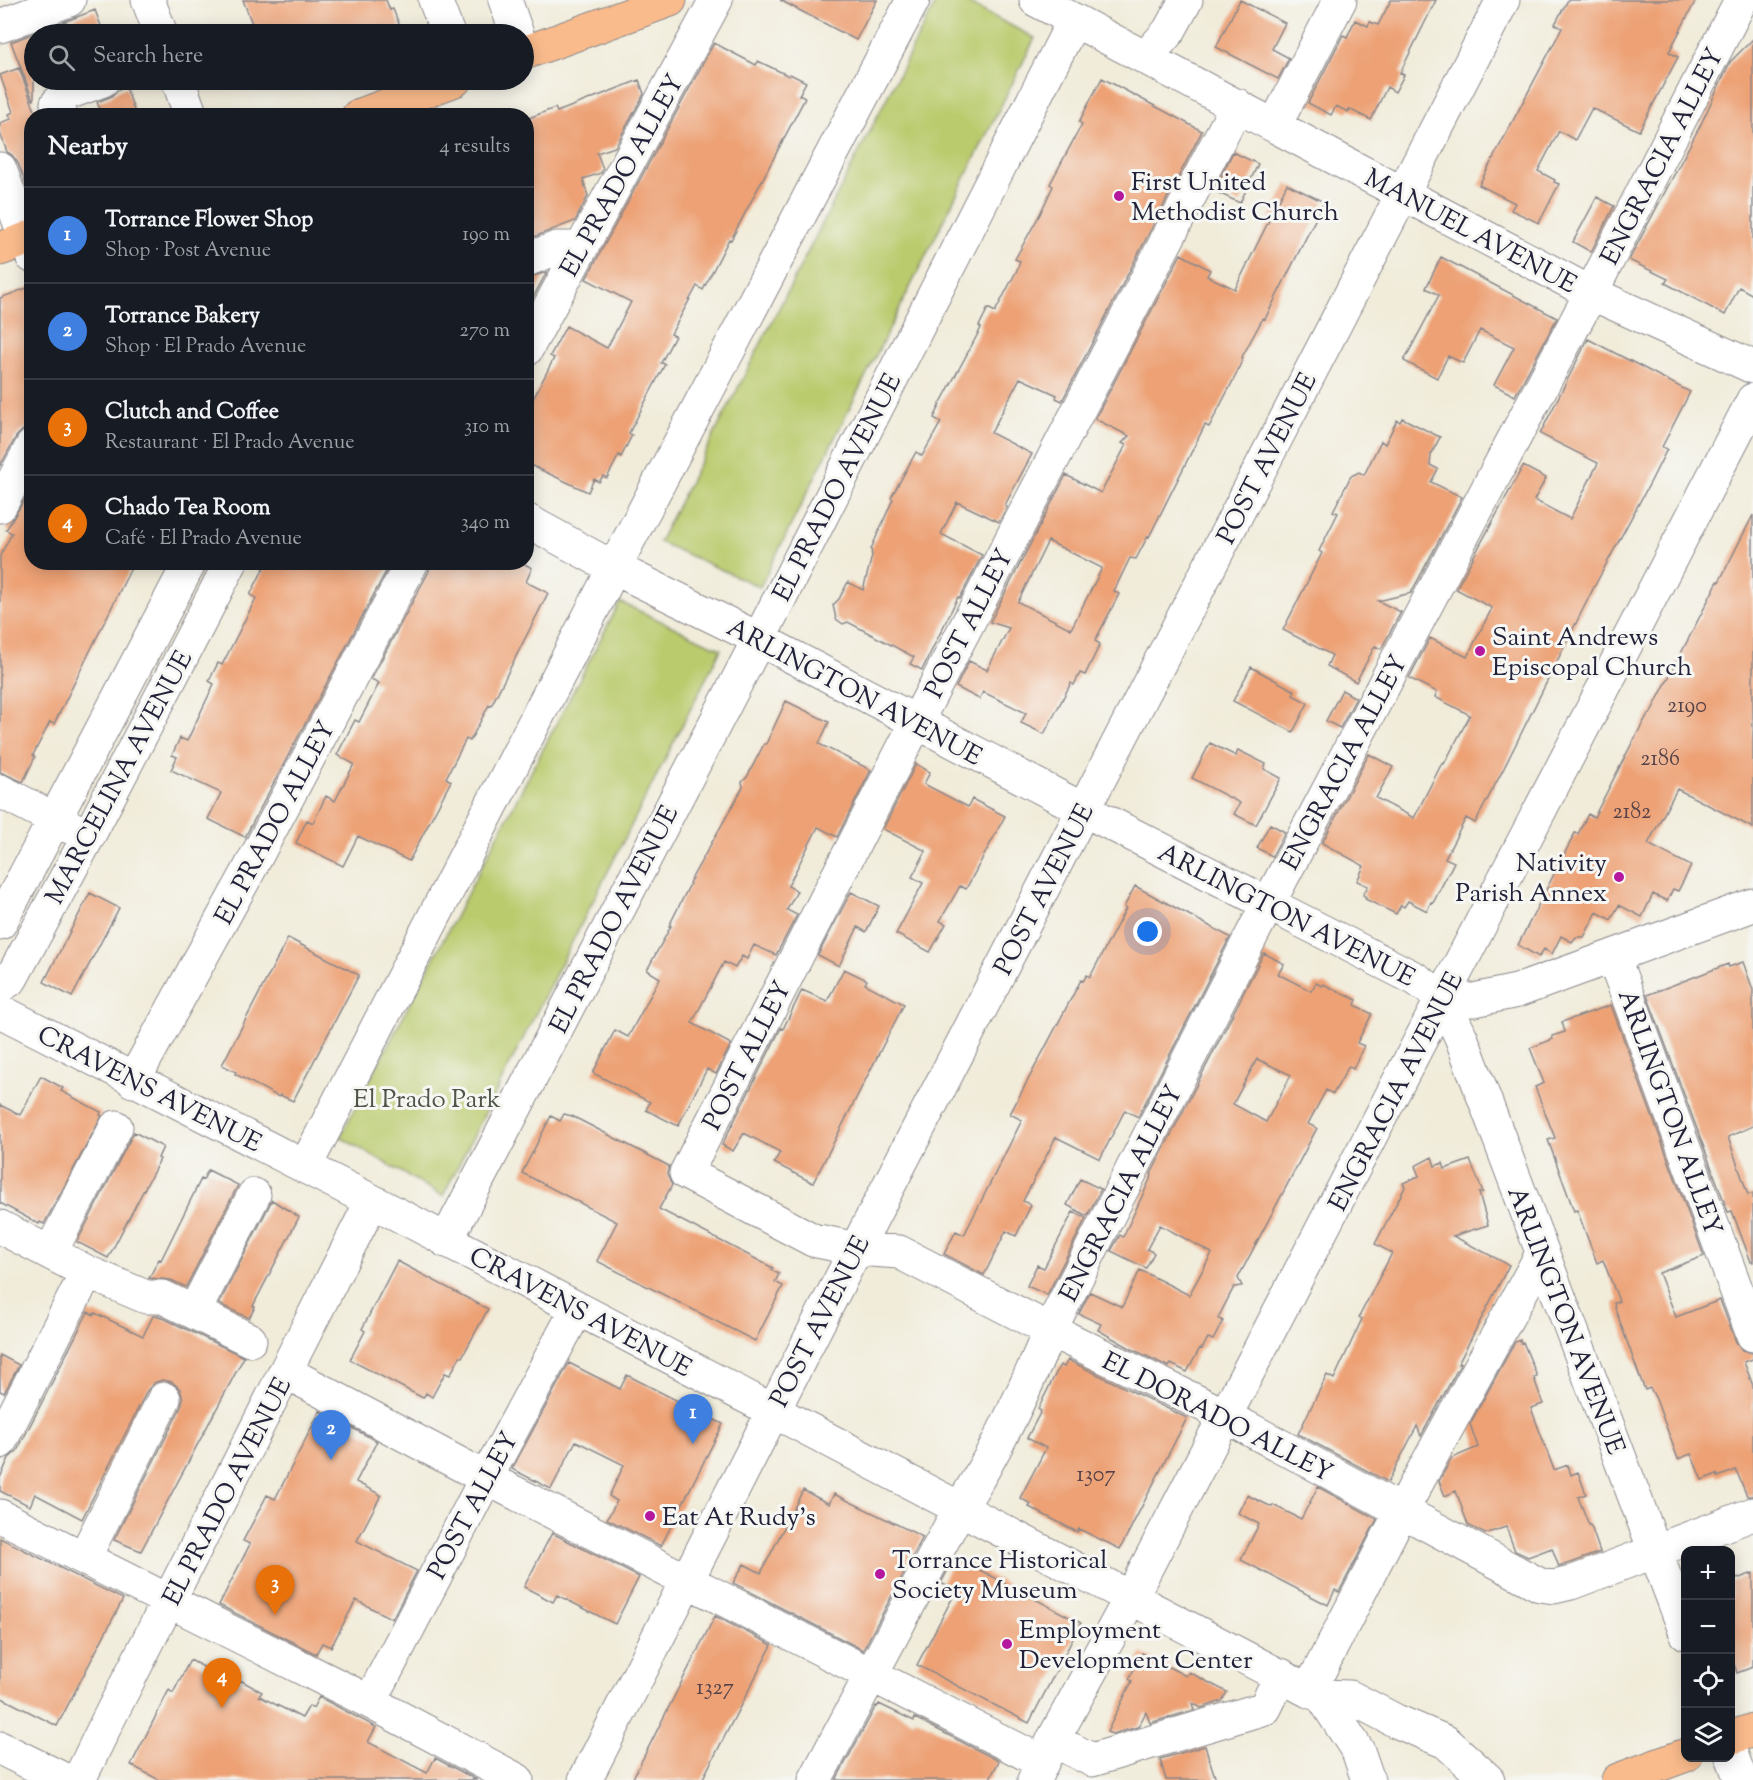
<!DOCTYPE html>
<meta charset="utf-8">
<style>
:root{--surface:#171b24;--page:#242831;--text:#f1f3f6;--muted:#9ea1a6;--line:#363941;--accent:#0b8043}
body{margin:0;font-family:"Sorts Mill Goudy",serif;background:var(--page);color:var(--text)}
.controls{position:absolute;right:18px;bottom:18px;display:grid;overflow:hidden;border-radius:12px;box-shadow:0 3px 15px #0003}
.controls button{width:54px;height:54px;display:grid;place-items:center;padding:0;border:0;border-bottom:2px solid var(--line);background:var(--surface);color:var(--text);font:30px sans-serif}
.you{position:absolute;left:1148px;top:932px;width:21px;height:21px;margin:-15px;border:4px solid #fff;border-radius:50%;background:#1a73e8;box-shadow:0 0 0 9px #1a73e833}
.badge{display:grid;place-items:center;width:39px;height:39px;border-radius:50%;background:var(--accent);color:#fff;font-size:20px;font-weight:700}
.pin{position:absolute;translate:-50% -50px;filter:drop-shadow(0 2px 3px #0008)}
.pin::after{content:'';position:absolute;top:32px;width:21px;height:18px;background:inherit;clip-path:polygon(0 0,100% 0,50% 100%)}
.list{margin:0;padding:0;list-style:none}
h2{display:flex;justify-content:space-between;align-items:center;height:78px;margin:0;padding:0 24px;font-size:26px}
h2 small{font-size:20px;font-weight:400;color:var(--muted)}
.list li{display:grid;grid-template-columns:39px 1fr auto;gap:18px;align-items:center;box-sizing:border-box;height:96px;padding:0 24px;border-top:2px solid var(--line)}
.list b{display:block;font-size:22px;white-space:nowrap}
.list p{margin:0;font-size:20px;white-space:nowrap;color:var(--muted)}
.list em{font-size:20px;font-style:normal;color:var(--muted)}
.icon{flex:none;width:33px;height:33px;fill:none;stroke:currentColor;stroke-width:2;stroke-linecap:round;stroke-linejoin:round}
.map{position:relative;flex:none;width:1753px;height:1780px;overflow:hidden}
.search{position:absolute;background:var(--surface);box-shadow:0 3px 15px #0003;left:24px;top:24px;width:510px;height:66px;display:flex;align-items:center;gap:15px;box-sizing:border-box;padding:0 21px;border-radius:33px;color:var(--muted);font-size:22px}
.panel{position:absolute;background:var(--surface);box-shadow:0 3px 15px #0003;left:24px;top:108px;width:510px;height:462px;border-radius:24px}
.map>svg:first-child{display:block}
.green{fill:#bacb6d;stroke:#6e7654;stroke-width:1.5}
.building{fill:#eda174;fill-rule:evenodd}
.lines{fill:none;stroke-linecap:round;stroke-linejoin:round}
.minor-casing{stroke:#8a878a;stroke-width:35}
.major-casing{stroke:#8a878a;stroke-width:35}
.minor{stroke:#fff;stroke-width:33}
.major{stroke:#fabb8c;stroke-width:33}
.poi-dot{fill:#b5179e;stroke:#f6f6f2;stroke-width:2}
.labels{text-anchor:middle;stroke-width:6;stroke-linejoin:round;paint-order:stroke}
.number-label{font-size:22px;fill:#554249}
.street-label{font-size:26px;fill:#22223b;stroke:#f6f6f2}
.poi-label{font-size:26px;fill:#22223b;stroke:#f6f6f2;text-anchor:start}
.park-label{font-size:26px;fill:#50554a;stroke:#f6f6f2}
</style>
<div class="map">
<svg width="1753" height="1780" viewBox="0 0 1753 1780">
<rect width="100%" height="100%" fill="#f6f6f2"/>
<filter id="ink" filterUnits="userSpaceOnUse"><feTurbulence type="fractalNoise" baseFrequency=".0167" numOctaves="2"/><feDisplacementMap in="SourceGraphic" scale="12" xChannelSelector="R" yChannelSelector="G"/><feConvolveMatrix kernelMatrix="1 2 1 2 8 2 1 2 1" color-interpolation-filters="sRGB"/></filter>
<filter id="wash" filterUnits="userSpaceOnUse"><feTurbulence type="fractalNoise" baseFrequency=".008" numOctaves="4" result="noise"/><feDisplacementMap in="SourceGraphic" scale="24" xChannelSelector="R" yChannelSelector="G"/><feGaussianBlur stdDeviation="1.35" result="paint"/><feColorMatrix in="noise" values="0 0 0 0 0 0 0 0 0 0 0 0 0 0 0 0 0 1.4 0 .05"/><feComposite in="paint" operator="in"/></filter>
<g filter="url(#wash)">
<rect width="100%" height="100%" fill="#f1ecda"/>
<!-- green -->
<path class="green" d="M937,0H962L1035,38L760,587L659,542Z
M620,602L721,649L443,1196L340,1137Z"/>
<g id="blocks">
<!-- building -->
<path class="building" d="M243,0H386L390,10L393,9L403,34H256Z
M780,0H877L856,40Z
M1240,0L1285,23L1272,49L1289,58L1278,79L1216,47Z
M1391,0H1436L1400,73L1404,75L1395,92L1387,87L1371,120L1349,109L1348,112L1336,106L1331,115L1308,103L1343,35L1347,37L1355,20L1368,26L1370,22L1378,25Z
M1568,0H1696L1669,52L1678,57L1639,131L1592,108L1575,140L1559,131L1538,171L1555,180L1554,182L1559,184L1539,223L1511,210L1515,203L1479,185L1562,28L1555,24Z
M95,10L104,34H35V33Z
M34,33V100H33L11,42Z
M1753,39V295L1739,287L1725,315L1665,283L1668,279L1629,260L1701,124L1730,62Z
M714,43L756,65L758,61L789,76L790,74L806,82L799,95L805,98L731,240L729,239L703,290L697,286L671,334L675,336L661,363L665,364L629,433L632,435L621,457L619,455L607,478L603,476L599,482L594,479L588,492L526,463V413L554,358L550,356L566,326L607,348L631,302L586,279Z
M19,68L37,116H32V200L18,163L12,155L7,152L0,133V123L11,119L9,114L13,112L0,75Z
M1102,78L1202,131L1062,401L1056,398L1057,395L1020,378L991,433L1032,454L1005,505L1007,507L999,522L957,502L941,534L982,555L960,598L958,597L922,670L910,664L914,657L848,622L843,624L836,619L833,605L839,599L848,582L863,590L872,556L871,549L893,499L891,498L916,452L922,456L941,422L934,418L939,408H938L981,328L979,326L988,308L995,312L1017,270L1020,261L1015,259L1040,214L1053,186L1050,184L1082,124L1079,122Z
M639,80L644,94L615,147L597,153L603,169L601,173L583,179L588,196L575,221L526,240V119L555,108L557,112Z
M126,87L136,116H103L97,102L110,97L119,90Z
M1233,152L1258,164L1240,203L1214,191Z
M1287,184L1324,202L1265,319L1263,318L1242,357L1243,358L1236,375L1209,427L1205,425L1149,537L1148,536L1136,559L1130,558L1114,591L1119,594L1095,641L1100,644L1085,675L1080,673L1074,685L1071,683L1044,734L1021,723L1026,713L983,692L979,699L956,687L969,661L987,670L1009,628L990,622L1066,475L1101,493L1126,445L1122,443L1129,436L1095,419L1181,254L1210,270L1207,276L1235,289ZM1048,541L1102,568L1071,629L1018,602Z
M1597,197L1614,206L1591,252L1573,242Z
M1441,257L1557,318L1515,396L1494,385L1514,347L1480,330L1463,363L1448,356L1437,378L1404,361L1439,295L1426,288Z
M547,272L526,310V278Z
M32,286V427L23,430L16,437L0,466V298Z
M1588,339L1690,392L1662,447L1667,449L1651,481L1593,589L1504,768L1475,823L1466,818L1445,858L1454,862L1433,903L1431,902L1427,911L1408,901L1404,907L1401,905L1396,914L1365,899L1366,897L1363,895L1368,886L1357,881L1364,866L1322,843L1369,754L1393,767L1376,798L1414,818L1442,763L1444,764L1470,715L1435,697L1437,692L1409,678L1430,638L1467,657L1492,608L1456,589L1523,466L1546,478L1534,500L1570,519L1598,463L1540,434Z
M1402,418L1440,437L1431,455L1430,465L1438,469L1431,482L1462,497L1411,593L1378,601L1401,612L1381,649L1375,646L1356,682L1327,666L1332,655L1283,630L1317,563L1322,553L1319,551L1338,513L1333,511L1351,476L1359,472L1364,475L1381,441L1385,444L1397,420L1400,422Z
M32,487V562H134L54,724L50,722L33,755L35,757L23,782L0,772V556L12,533L6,530Z
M1753,515V828L1677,789L1648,844L1691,866L1678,891L1673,889L1667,901L1653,894L1642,917L1619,905L1611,920L1597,912L1584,937H1576L1572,942L1561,936L1552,954L1544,949L1539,957L1518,945L1575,833L1578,834L1588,814L1594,817L1633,741L1648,714H1650L1718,581L1719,582Z
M267,562H391L245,837L208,819L221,793L171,770L177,757L172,755L180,738L187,741L214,684L209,681L218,663L222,665L256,598L250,595Z
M431,562H521L532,568L526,582L548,593L491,706L489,705L470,741L466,739L446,778L451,781L409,861L358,836L343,866L296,843L307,820L313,823L326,796L335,801L354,764L337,755L355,720L359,722L379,683L371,679L429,571Z
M1251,667L1295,691L1293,695L1308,703L1293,732L1233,701Z
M1342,690L1356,698L1340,728L1326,721Z
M786,701L829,722L819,744L871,770L837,837L818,827L788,886L797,891L787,910L797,915L776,955L754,945L747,959L742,956L735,968L724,962L692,1023L731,1044L716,1074L707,1069L678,1126L646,1110L650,1102L593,1073L615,1030L628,1037L660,978L647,970L671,926H669L690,884L689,883L743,787L742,782L747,777L764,744H766Z
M1210,743L1236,756L1238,750L1266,764L1264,769L1281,778L1256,825L1234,814L1240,803L1192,778Z
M916,764L930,772L924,784L968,807L972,799L1005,816L966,889L960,886L940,921L946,924L930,952L896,934L923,883L912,877L926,851L883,829Z
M1270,824L1285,832L1272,856L1257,848Z
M1135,886L1230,937L1138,1117L1125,1110L1100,1159L1056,1137L1023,1201L1031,1205L1016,1236L1006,1231L984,1275L944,1254L956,1231L964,1235L1022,1120L1010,1114L1081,980L1083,981L1087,975L1090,977L1126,908L1124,907Z
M851,892L879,906L866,932L858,927L839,966L818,955Z
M90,893L119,908L72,997L44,982Z
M288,938L359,975L293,1101L280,1095L279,1097L235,1074L236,1072L222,1065Z
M1264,953L1284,964L1278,974L1311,991L1316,983L1322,986L1323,984L1357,1000L1355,1005L1372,1014L1357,1043L1364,1046L1353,1069L1349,1066L1333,1094L1326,1090L1308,1124L1317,1128L1238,1278L1242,1286L1234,1287L1218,1318L1223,1321L1213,1340L1208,1338L1202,1349L1200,1348L1187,1372L1171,1364L1169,1367L1130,1348L1098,1330L1101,1324L1079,1314L1090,1292L1122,1307L1140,1270L1189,1295L1212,1253L1160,1225L1147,1249L1154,1253L1146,1268L1111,1251L1120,1235L1123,1237L1152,1175L1151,1174ZM1257,1059L1291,1075L1266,1122L1233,1104Z
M1743,962L1753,990V1126L1728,1137L1748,1195L1753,1193V1262H1751L1732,1211L1728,1212L1647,995L1728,964L1729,967Z
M844,969L867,980L865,984L904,1004L813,1183L774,1163L780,1152L744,1133L733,1151L722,1145L781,1028L783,1029L802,990L827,1001Z
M1611,1005L1704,1256L1659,1273L1676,1317L1720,1300L1736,1342L1742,1350L1753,1353V1359L1744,1362L1753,1386V1496H1747L1736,1470L1718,1477L1717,1474L1702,1480L1691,1454L1678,1459L1656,1399L1650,1388L1645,1390L1638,1372L1615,1308L1614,1303L1619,1301L1603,1260L1597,1263L1577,1210L1574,1211L1564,1184L1548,1140L1555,1138L1535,1087L1544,1083L1530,1048L1553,1039L1552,1036L1565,1032L1562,1022Z
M41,1076L63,1088L61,1091L101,1112L100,1115L102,1116L44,1224L40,1222L39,1224L0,1203V1105L20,1115Z
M564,1114L572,1116L669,1166L667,1174L672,1185L659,1209L773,1268L771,1270L779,1274L775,1282L783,1286L755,1341L597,1261L617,1222L522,1173L551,1116L560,1121Z
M134,1132L163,1147L158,1158L160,1159L108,1258L77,1242Z
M1432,1157L1435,1166L1443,1163L1445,1169L1470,1160L1483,1192L1479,1193L1488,1225L1453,1236L1509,1265L1458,1364L1461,1363L1421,1436L1417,1426L1388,1482L1298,1434L1327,1375L1334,1379L1362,1319L1359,1317L1392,1253L1375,1244L1405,1187L1403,1183L1419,1176L1415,1166Z
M208,1170L238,1185L186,1287L171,1280L149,1278L159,1259L161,1260L201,1179L203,1180Z
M1080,1179L1101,1189L1087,1216L1067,1205Z
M272,1200L299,1217L253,1306L255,1307L249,1318L219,1304Z
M1073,1212L1086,1218L1047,1295L1027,1286L1037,1265L1044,1268Z
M397,1261L488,1309L462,1357H460L450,1375L445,1373L432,1397L426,1393L423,1398L350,1360L365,1331L362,1329Z
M88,1312L94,1315L95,1313L143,1336L153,1316H159L244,1357L141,1551L114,1540L181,1407L183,1399L180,1389L172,1382L162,1380L154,1383L147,1391L82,1519L35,1494L30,1506L0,1491V1478L9,1458L17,1451Z
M1520,1340L1521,1343L1523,1342L1537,1376L1534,1378L1543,1404L1531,1408L1554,1470L1568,1465L1571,1475L1578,1472L1586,1494L1578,1497L1589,1525L1591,1526L1600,1552L1559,1567L1552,1548L1528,1557L1515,1551L1506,1527L1485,1534L1468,1525L1456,1491L1445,1496L1439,1481L1452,1458L1478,1447L1470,1424L1515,1342Z
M0,1355L19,1365L4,1393L0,1391Z
M1068,1360L1187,1418L1120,1549L1079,1529L1077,1532L1029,1507L1031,1504L1020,1498L1046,1448L1027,1438L1041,1411L1038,1409L1060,1365L1064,1367Z
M569,1363L620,1389L627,1375L723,1424L661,1546L607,1519L617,1501L609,1496L624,1465L576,1441L551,1489L512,1469Z
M320,1411L377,1441L356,1482L381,1495L357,1541L417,1571L392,1619L356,1600L331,1647L322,1643L316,1654L219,1605L250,1544L243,1541L267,1495L275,1499Z
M1318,1487L1377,1519L1339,1592L1335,1590L1328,1605L1241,1560L1259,1524L1238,1513L1247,1495L1272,1507L1273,1505L1301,1519Z
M803,1490L829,1504L834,1494L923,1537L863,1650L733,1583L744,1564L761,1573Z
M552,1533L639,1577L615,1624L557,1595L553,1602L524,1587Z
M0,1538L123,1599L57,1726L0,1697Z
M955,1557L1081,1623L1029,1723L917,1665L956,1591L941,1583Z
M1753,1573V1667L1737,1673L1731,1655V1581Z
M715,1616L772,1645L702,1780H632Z
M1142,1653L1186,1676L1189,1672L1227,1692L1222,1701L1201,1708L1192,1703L1194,1710L1150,1723L1146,1712L1138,1727L1112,1734L1107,1732L1132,1681L1129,1679Z
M190,1660L237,1684L240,1680L262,1692L259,1696L302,1718L309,1706L313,1708L319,1697L376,1727L368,1742L427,1773L435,1758L477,1780H159L131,1765L169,1690L173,1693Z
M879,1704L914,1721L915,1718L999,1761L989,1780H836L876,1706L877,1707Z
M1205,1746L1216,1780H1166L1160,1759Z"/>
</g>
</g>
<g filter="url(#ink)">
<use href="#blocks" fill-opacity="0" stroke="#8a878a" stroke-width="1.5"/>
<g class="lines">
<defs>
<path id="minor" d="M148,0L161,34
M435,0L448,34
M505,0L517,34
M1036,0L1591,293L1753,367
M0,26L69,0
M1146,57L1169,31L1186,0
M178,80L191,116
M1237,105L916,723L686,1173L813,1240L856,1249L899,1252L1050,1330L1208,1407L1540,1585L1554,1587L1571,1583L1753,1514
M61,116L57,104L65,94L103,80
M1275,125L1340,0
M0,169L32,256
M526,260L557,248H581
M526,350L716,0
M0,506L32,446
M526,520L614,568L759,639L1084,810L1416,979L1443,998L1461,1037L1686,1633
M0,791L76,830
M0,923L190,562
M1613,956L1753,1335
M0,986L11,979L88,837L231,562
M1443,998L1474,1000L1517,991L1753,905
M0,1011L372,1201L1309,1691L1322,1696L1350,1697L1396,1721L1446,1742L1488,1780
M133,1081L247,874L412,562
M305,1167L614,568L913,0
M0,1227L87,1272L0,1442
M446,1241L759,639L1074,20
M50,1253L116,1127
M87,1272L146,1297H163L250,1340
M194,1312L254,1195
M286,1372L486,1478L1042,1762
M0,1516L370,1702L517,1780
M84,1558L164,1399
M1309,1691L1401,1512L1542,1254
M1322,1696L1358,1751L1368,1780
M370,1702L486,1478L577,1309
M1053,1740L1092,1760L1265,1708L1281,1675
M0,1748L65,1780
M1730,1751L1741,1780
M79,1780L107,1722L372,1201
M585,1780L856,1249L1503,0
M815,1780L960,1508C995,1454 1025,1390 1050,1330L1256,927L1591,293L1741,0
M1034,1780L1053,1740L1131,1597L1753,400"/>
<path id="major" d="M524,53L670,0
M358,116L455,80
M0,249L32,237
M1730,1738L1753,1730
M1618,1780L1686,1755"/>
</defs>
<!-- minor casing -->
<use href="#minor" class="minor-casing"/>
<!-- major casing -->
<use href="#major" class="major-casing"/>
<!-- minor -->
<use href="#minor" class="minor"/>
<!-- major -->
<use href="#major" class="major"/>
</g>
</g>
<!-- markers -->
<g class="poi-dot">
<circle cx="1119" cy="196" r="6"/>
<circle cx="1480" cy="651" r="6"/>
<circle cx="1619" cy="877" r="6"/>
<circle cx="650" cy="1516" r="6"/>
<circle cx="880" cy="1574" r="6"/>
<circle cx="1007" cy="1644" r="6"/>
</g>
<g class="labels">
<!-- number labels -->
<g class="number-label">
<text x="1687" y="712">2190</text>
<text x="1660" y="765">2186</text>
<text x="1632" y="818">2182</text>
<text x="1096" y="1481">1307</text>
<text x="715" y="1694">1327</text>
</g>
<!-- street labels -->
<g class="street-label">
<text transform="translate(1661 156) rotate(-63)" y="9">ENGRACIA ALLEY</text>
<text transform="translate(621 175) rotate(-61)" y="9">EL PRADO ALLEY</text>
<text transform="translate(1471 230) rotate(28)" y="9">MANUEL AVENUE</text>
<text transform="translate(1266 458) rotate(-63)" y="9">POST AVENUE</text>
<text transform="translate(836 487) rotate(-63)" y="9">EL PRADO AVENUE</text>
<text transform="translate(968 623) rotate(-63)" y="9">POST ALLEY</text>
<text transform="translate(855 691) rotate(28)" y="9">ARLINGTON AVENUE</text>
<text transform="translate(1343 762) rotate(-62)" y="9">ENGRACIA ALLEY</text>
<text transform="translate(118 777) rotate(-62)" y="9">MARCELINA AVENUE</text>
<text transform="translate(274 822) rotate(-62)" y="9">EL PRADO ALLEY</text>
<text transform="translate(1043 889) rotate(-63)" y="9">POST AVENUE</text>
<text transform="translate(1287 914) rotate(27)" y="9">ARLINGTON AVENUE</text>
<text transform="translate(613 919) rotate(-63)" y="9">EL PRADO AVENUE</text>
<text transform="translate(746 1055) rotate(-63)" y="9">POST ALLEY</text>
<text transform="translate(150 1088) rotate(27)" y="9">CRAVENS AVENUE</text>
<text transform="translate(1395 1091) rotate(-63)" y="9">ENGRACIA AVENUE</text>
<text transform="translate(1671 1112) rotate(70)" y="9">ARLINGTON ALLEY</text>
<text transform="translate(1120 1193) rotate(-63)" y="9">ENGRACIA ALLEY</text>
<text transform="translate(581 1311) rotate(28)" y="9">CRAVENS AVENUE</text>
<text transform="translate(1567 1320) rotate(69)" y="9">ARLINGTON AVENUE</text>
<text transform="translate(819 1321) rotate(-63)" y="9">POST AVENUE</text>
<text transform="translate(1218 1416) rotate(27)" y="9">EL DORADO ALLEY</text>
<text transform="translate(226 1491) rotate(-63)" y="9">EL PRADO AVENUE</text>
<text transform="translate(472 1505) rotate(-62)" y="9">POST ALLEY</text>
</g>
<!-- poi labels -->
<g class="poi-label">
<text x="1131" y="190">First United<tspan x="1131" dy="30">Methodist Church</tspan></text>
<text x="1492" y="645">Saint Andrews<tspan x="1492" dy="30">Episcopal Church</tspan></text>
<text x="1607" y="871" text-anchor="end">Nativity<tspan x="1607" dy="30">Parish Annex</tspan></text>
<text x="662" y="1525">Eat At Rudy's</text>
<text x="892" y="1568">Torrance Historical<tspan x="892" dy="30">Society Museum</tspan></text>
<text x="1019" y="1638">Employment<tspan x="1019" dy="30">Development Center</tspan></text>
</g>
<!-- park labels -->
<g class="park-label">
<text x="427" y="1107">El Prado Park</text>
</g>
</g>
</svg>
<div class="controls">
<button>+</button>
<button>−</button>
<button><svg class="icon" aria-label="locate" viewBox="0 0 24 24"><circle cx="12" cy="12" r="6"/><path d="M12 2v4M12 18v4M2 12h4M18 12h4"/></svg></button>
<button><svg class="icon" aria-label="layers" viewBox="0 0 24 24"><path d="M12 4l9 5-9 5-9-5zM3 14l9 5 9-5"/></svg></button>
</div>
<div class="you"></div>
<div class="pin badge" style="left:693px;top:1444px;background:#3f7fe0">1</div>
<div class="pin badge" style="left:331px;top:1460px;background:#3f7fe0">2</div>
<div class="pin badge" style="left:275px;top:1615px;background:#e8710a">3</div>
<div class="pin badge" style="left:222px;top:1708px;background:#e8710a">4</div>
<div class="search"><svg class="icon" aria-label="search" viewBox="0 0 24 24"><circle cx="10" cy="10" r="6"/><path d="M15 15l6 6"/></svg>Search here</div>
<section class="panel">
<h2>Nearby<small>4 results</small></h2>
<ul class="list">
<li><span class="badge" style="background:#3f7fe0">1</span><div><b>Torrance Flower Shop</b><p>Shop · Post Avenue</p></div><em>190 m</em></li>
<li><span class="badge" style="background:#3f7fe0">2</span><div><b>Torrance Bakery</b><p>Shop · El Prado Avenue</p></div><em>270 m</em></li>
<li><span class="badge" style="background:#e8710a">3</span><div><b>Clutch and Coffee</b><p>Restaurant · El Prado Avenue</p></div><em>310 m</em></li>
<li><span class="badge" style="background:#e8710a">4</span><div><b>Chado Tea Room</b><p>Café · El Prado Avenue</p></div><em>340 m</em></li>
</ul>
</section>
</div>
